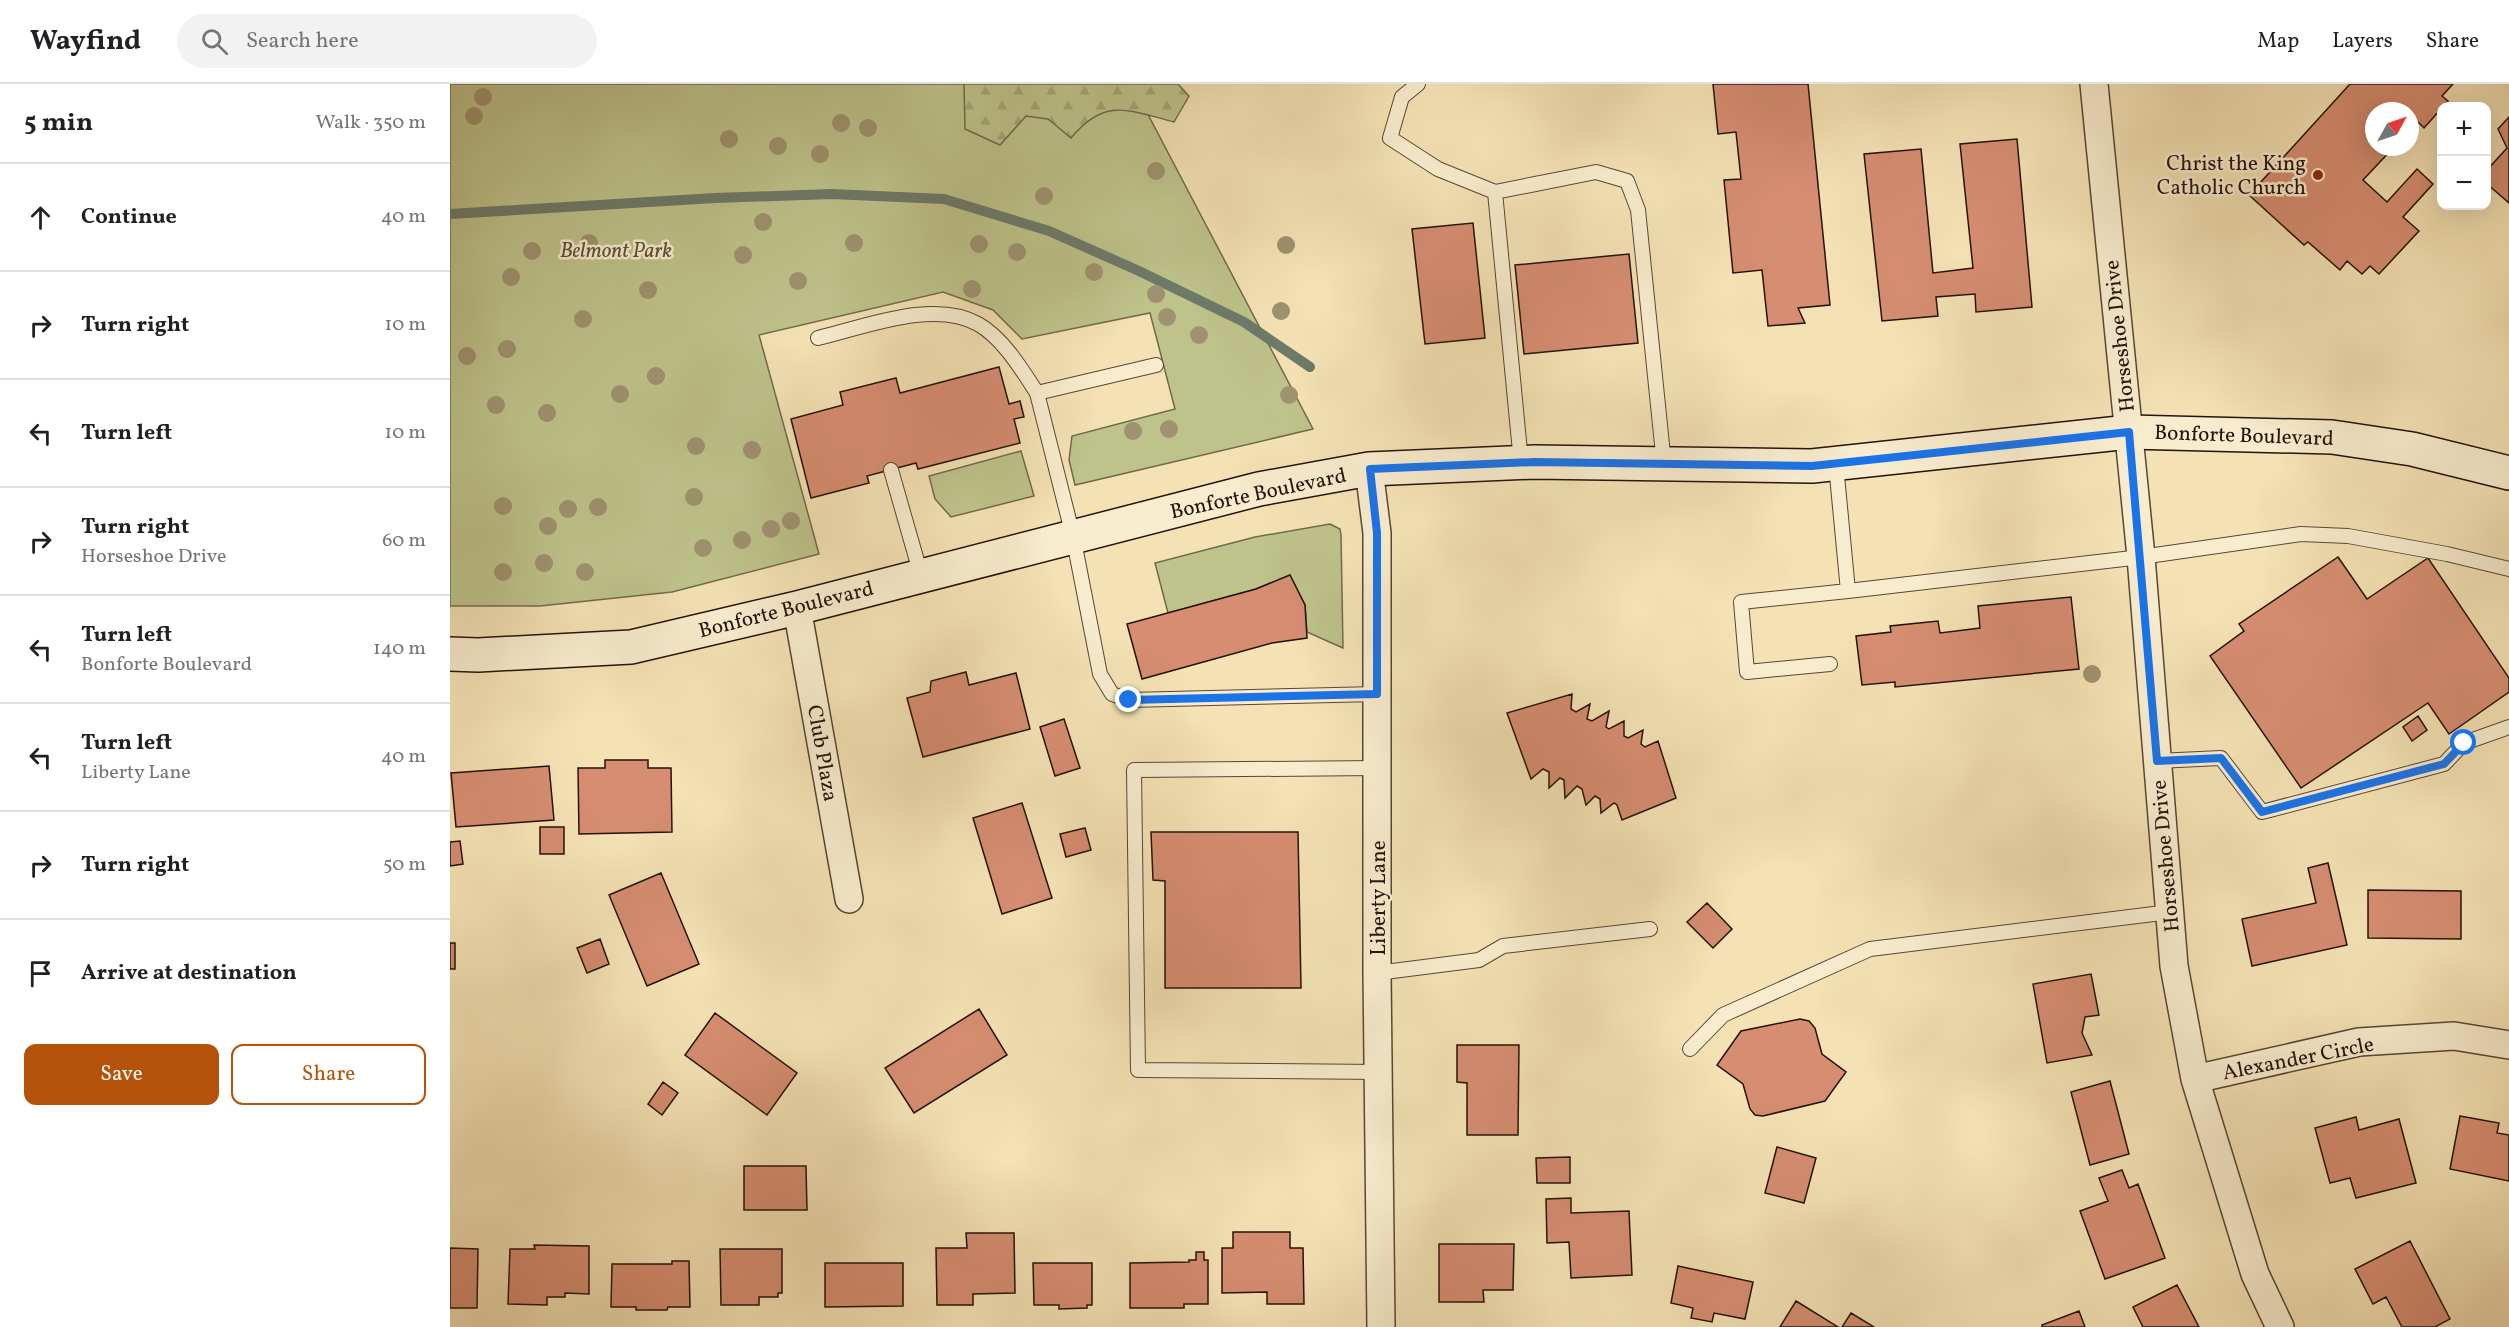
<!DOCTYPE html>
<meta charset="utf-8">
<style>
:root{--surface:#fff;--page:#f2f2f2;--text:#202124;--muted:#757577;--line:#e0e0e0;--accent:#b45309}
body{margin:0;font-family:Vollkorn,serif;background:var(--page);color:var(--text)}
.controls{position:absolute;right:18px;top:18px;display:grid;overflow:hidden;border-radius:12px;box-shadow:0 6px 24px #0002}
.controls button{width:54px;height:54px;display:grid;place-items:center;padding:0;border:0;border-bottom:2px solid var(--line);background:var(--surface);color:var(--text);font:30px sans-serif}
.compass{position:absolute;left:1915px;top:18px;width:54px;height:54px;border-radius:50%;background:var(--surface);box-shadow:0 6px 24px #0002;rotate:50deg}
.stop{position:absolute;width:18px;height:18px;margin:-14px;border:4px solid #1a73e8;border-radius:50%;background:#fff}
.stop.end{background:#1a73e8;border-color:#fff;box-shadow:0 2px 6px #0008}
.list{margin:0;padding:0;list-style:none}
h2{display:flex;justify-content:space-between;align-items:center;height:78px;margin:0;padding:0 24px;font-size:26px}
h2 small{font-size:20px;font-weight:400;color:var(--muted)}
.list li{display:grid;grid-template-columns:39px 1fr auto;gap:18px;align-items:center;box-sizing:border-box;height:108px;padding:0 24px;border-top:2px solid var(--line)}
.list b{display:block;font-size:22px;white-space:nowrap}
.list p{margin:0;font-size:20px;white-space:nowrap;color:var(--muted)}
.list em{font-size:20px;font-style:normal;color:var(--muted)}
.actions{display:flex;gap:12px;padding:18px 24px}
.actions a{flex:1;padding:14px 0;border:2px solid var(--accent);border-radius:12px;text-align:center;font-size:21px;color:var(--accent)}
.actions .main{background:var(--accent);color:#fff}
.icon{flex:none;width:33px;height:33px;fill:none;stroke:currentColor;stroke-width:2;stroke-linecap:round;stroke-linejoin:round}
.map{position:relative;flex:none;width:2059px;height:1243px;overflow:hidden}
header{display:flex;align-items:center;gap:36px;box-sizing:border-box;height:84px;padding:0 30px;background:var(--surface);border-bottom:2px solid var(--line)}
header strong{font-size:28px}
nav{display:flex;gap:33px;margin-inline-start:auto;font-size:21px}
.search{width:420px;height:54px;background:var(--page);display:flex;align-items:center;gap:15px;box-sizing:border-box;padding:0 21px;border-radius:33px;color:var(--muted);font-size:22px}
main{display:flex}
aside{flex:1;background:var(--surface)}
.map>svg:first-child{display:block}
.green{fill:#bec38b;stroke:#716a4c;stroke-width:1.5}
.forest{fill:url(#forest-firs);stroke:#716a4c;stroke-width:1.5}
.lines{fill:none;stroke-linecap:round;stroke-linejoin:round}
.stream{stroke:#6d7a6a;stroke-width:10}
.building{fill:#d68d71;stroke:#24120c;stroke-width:1.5}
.service-casing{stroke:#584636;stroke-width:16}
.minor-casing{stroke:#584636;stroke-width:30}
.secondary-casing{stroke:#24120c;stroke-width:36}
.service{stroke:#f8ecce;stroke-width:14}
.minor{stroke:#f8ecce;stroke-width:27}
.secondary{stroke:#f8ecce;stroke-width:33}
.tree{fill:#9f9270}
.route{stroke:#1a73e8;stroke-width:8}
.poi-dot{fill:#8f2418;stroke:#f8ecce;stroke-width:2}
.labels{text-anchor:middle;stroke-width:5;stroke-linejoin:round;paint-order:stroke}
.poi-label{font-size:21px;fill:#24120c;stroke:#f8ecce;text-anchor:end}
.park-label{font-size:21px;font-style:italic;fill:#5a5038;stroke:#f8ecce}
.street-label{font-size:21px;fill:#24120c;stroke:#f8ecce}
</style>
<header>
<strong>Wayfind</strong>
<div class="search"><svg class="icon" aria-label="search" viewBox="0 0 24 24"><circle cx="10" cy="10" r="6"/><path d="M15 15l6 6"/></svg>Search here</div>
<nav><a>Map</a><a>Layers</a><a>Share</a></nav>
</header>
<main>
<aside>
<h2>5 min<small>Walk · 350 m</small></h2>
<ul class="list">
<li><svg class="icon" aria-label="ahead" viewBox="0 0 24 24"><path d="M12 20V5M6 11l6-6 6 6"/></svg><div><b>Continue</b></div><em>40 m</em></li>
<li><svg class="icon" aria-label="right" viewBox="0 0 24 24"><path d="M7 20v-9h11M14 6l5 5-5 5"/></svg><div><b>Turn right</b></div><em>10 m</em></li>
<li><svg class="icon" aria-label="left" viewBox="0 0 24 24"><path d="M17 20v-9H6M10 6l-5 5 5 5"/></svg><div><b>Turn left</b></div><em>10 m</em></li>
<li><svg class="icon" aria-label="right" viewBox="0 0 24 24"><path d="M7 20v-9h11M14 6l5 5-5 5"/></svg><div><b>Turn right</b><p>Horseshoe Drive</p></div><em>60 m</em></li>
<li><svg class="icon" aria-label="left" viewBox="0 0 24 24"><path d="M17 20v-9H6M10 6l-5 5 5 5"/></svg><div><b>Turn left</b><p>Bonforte Boulevard</p></div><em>140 m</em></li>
<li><svg class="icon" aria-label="left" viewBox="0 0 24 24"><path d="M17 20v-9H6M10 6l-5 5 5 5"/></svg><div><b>Turn left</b><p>Liberty Lane</p></div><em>40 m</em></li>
<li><svg class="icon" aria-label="right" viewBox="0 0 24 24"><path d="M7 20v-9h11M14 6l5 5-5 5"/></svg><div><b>Turn right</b></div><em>50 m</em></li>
<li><svg class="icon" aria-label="arrive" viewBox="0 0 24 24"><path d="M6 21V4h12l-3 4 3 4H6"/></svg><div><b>Arrive at destination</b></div></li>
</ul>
<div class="actions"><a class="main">Save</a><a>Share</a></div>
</aside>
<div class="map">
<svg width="2059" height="1243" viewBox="0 0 2059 1243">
<defs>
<pattern id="forest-firs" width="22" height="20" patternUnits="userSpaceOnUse" patternTransform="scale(1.5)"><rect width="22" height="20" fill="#bec38b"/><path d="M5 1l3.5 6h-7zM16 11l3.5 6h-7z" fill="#a3a677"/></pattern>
</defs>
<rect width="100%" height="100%" fill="#f4e2b4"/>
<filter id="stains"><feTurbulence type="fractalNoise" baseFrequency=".00333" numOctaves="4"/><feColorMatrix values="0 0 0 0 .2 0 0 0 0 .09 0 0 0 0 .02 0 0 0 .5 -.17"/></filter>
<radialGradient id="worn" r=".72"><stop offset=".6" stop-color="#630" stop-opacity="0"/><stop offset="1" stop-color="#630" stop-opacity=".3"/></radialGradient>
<!-- green -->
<path class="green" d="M0,0H682L863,345L625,401L619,376L622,352L725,325L700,229L572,255L543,226L493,208L309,251L369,470L222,508L90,522H0Z
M571,367L584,412L501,433L485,415L479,392Z
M880,440L890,445L891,451L893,564L857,548L855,521L840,491L806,505L718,529L705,479L805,453Z"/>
<!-- forest -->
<path class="forest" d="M514,0H728L739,12L724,38C678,26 655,13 621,54L598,35L576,32L550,61L515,45Z"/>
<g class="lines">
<!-- stream -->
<path class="stream" d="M0,130L265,114L381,110L494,115L599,147L689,187L794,238L860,283"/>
</g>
<!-- building -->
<path class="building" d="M1263,0H1358L1380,221L1348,224L1355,239L1318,242L1312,186L1283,189L1274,96L1291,95L1286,48L1268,50Z
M1900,0H2003L1992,12L1998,17L1974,44L1967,37L1960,45V27H1924V63H1944L1913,96L1937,118L1967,85L1983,100L1953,133L1969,147L1929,190L1920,182L1912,190L1897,177L1890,186L1858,158L1854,161L1799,111Z
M2059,33V119L2036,99V87L2057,64L2048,45Z
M1567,55L1582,223L1526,228L1525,210L1486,213L1488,232L1432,237L1414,70L1471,65L1483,189L1523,184L1510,60Z
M1023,139L1035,254L975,260L962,145Z
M1179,170L1188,259L1074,270L1065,181Z
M549,283L559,320L570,317L574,333L564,335L570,359L468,385L466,379L417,392L419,399L361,414L341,335L393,321L390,308L446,294L450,309Z
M1888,473L1917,515L1978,474L2059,594V608L1999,650L1978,619L1851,704L1760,572L1794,547L1789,540Z
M840,491L855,521L857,554L822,559L692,595L677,540L806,505Z
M1621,513L1629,585L1445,603V598L1412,601L1406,552L1441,548L1440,542L1488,537L1490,549L1530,544L1528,522Z
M516,588L519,601L566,589L580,645L473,673L457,614L480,608L481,597Z
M1122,610L1121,625L1126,628L1140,620L1137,635L1142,637L1159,627L1156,643L1159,645L1174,637V652L1178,654L1193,646L1191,660L1195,663L1208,657L1226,714L1172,736L1167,721L1164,719L1151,729L1150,715L1145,712L1136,721L1132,705L1127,702L1115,714L1114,696L1110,694L1099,704V688L1093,685L1081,695L1057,629Z
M1968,632L1977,646L1962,657L1953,643Z
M614,635L630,684L605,692L590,643Z
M155,676H198V684H221L222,748L129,750L128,684H155Z
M99,682L104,736L6,743L1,689Z
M572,719L602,814L552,830L523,734Z
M90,743H114V770H90Z
M635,744L641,766L616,773L610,750Z
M701,748H848L851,904H715V797L703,796Z
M10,757L13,780L0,782V758Z
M1878,779L1897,861L1802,882L1792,835L1866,819L1858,784Z
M211,789L249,880L197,902L159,811Z
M1918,806L2011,807V855L1918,854Z
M1257,819L1282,845L1263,864L1237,838Z
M150,855L159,880L137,889L127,864Z
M0,859H5V885H0Z
M1641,890L1649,931L1635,933L1632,949L1642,971L1597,979L1583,900Z
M529,925L557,971L464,1029L435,984Z
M265,929L347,989L317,1031L235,971Z
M1350,935L1359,937L1365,944L1372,970L1396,988L1375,1017L1313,1032L1305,1031L1300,1025L1293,1000L1267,981L1291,947Z
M1007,961H1069L1068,1051H1017V999L1007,998Z
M1660,997L1679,1070L1640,1081L1621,1008Z
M213,998L228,1009L212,1031L198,1020Z
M2010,1032L2049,1039L2047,1049L2059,1051V1097L2000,1085Z
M1906,1033L1909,1046L1949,1035L1966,1099L1906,1114L1900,1094L1880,1099L1865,1044Z
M1327,1063L1366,1074L1354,1119L1315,1109Z
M1120,1073V1099H1087L1086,1074Z
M294,1082H356L357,1126H294Z
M1672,1086L1679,1104L1688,1100L1715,1174L1655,1195L1630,1127L1658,1117L1649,1094Z
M1121,1114V1129L1179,1127L1182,1191L1121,1194L1119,1158L1097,1159L1096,1115Z
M783,1148H840V1164H853L854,1220H817V1208L772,1209V1164H783Z
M516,1149H564L565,1209L523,1210V1221H487L486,1164H517Z
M1960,1157L2000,1235L1985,1243H1952L1936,1213L1923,1220L1905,1185Z
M989,1160H1064L1063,1206H1033L1034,1218H989Z
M84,1161L139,1162V1210L115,1209V1213H97V1221L58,1220L60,1165H85Z
M0,1164L28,1165L27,1224H0Z
M270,1165H332V1209H328V1213H309V1221H271Z
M746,1168H754V1176H758V1220H734V1224H680V1179L739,1178V1176H746Z
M222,1177H239L240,1223H218L217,1226H186V1223H161L162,1180H222Z
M375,1179H453V1222L375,1223Z
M583,1179H642V1221H637V1224L609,1225V1221H584Z
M1228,1182L1303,1198L1295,1235L1264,1229L1262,1238L1241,1234L1243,1224L1221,1219Z
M1727,1201L1749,1243H1693L1683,1223Z
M1346,1217L1388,1243H1330Z
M1629,1227L1635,1243H1592V1241Z
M1401,1229L1424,1243H1392Z"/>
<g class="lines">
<defs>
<path id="service" d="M968,0L952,13L940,54L988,85L1045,108
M368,254C415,243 484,215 528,240C553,254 572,286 587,309
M706,281L587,309L623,452L650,590L662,610L679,616L927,610
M1071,378L1045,108L1146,88L1177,97L1188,126L1214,380
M1386,381L1398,507L1691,473L1851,450L1898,452L1997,470L2059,485
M441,386L471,491
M1380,580L1297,588L1291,518L1398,507
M1707,677L1771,674L1812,728L1994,680L2014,659L2059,643
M928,684L684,686L688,986L930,988
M927,889L1029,876L1053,862L1200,845
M1240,965L1273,931L1420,865L1720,828"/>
<path id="minor" d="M1644,0L1691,473L1724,882L1745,995L1805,1190L1830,1243
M919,385L927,449V889L931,1243
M347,524L399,815
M1745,995L1909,958L2004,952L2059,961"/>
<path id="secondary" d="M0,570L28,571L181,563L347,524L809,405L919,385L1084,378L1362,382L1679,348L1882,353L1962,365L2059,389"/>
</defs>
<!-- service casing -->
<use href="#service" class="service-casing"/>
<!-- minor casing -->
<use href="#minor" class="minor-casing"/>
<!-- secondary casing -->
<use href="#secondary" class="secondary-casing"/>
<!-- service -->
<use href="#service" class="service"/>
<!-- minor -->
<use href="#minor" class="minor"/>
<!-- secondary -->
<use href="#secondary" class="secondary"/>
</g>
<!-- trees -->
<g class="tree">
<circle cx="33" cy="13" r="9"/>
<circle cx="24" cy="32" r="9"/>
<circle cx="391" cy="39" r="9"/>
<circle cx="418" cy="44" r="9"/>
<circle cx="279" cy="55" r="9"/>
<circle cx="328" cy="62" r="9"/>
<circle cx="370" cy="70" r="9"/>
<circle cx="706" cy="87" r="9"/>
<circle cx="594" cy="112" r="9"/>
<circle cx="313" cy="138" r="9"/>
<circle cx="139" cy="159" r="9"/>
<circle cx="404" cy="159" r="9"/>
<circle cx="529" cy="160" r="9"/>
<circle cx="836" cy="161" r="9"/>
<circle cx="82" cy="167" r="9"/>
<circle cx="567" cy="168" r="9"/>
<circle cx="293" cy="171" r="9"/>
<circle cx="644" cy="188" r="9"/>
<circle cx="61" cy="193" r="9"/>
<circle cx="348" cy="197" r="9"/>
<circle cx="522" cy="205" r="9"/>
<circle cx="198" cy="206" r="9"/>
<circle cx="706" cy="210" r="9"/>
<circle cx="831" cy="227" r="9"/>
<circle cx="717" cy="233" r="9"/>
<circle cx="133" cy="235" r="9"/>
<circle cx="749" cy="251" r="9"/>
<circle cx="57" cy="265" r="9"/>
<circle cx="17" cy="272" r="9"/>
<circle cx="206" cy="292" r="9"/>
<circle cx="170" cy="310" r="9"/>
<circle cx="839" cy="311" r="9"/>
<circle cx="46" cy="321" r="9"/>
<circle cx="97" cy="329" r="9"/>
<circle cx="719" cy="345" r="9"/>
<circle cx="683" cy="347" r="9"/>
<circle cx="246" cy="362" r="9"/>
<circle cx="302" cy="366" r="9"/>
<circle cx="244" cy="413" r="9"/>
<circle cx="53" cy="422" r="9"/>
<circle cx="148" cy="423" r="9"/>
<circle cx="118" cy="425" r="9"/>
<circle cx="341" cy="437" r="9"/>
<circle cx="98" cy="442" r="9"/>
<circle cx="321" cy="445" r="9"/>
<circle cx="292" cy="456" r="9"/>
<circle cx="253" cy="464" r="9"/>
<circle cx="94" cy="479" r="9"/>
<circle cx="53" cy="488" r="9"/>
<circle cx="135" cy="488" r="9"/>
<circle cx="1642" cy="590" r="9"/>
</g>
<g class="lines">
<!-- route -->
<path class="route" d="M679,616L927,610V449L920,385L1084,378L1362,382L1679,348L1707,677L1771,674L1812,728L1994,680L2014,659"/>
</g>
<!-- markers -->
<circle class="poi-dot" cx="1868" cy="91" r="6"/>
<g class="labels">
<!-- poi labels -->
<g class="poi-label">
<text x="1856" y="86">Christ the King<tspan x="1856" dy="24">Catholic Church</tspan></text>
</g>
<!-- park labels -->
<g class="park-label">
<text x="166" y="173">Belmont Park</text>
</g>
<!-- street labels -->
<g class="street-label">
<text transform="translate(1669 252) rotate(-96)" y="7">Horseshoe Drive</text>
<text transform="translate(1794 351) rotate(2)" y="7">Bonforte Boulevard</text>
<text transform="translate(808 409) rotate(-12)" y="7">Bonforte Boulevard</text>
<text transform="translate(336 525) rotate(-14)" y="7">Bonforte Boulevard</text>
<text transform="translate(373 669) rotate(80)" y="7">Club Plaza</text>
<text transform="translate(1715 772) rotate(-95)" y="7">Horseshoe Drive</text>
<text transform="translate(928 814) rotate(-90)" y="7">Liberty Lane</text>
<text transform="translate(1848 974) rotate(-11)" y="7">Alexander Circle</text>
</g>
</g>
<rect width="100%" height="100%" filter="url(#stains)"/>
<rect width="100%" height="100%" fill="url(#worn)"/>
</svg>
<div class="controls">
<button>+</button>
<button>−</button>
</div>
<svg class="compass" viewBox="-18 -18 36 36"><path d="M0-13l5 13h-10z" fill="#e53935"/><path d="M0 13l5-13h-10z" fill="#757577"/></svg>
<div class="stop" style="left:2014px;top:659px"></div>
<div class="stop end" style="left:679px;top:616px"></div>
</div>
</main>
